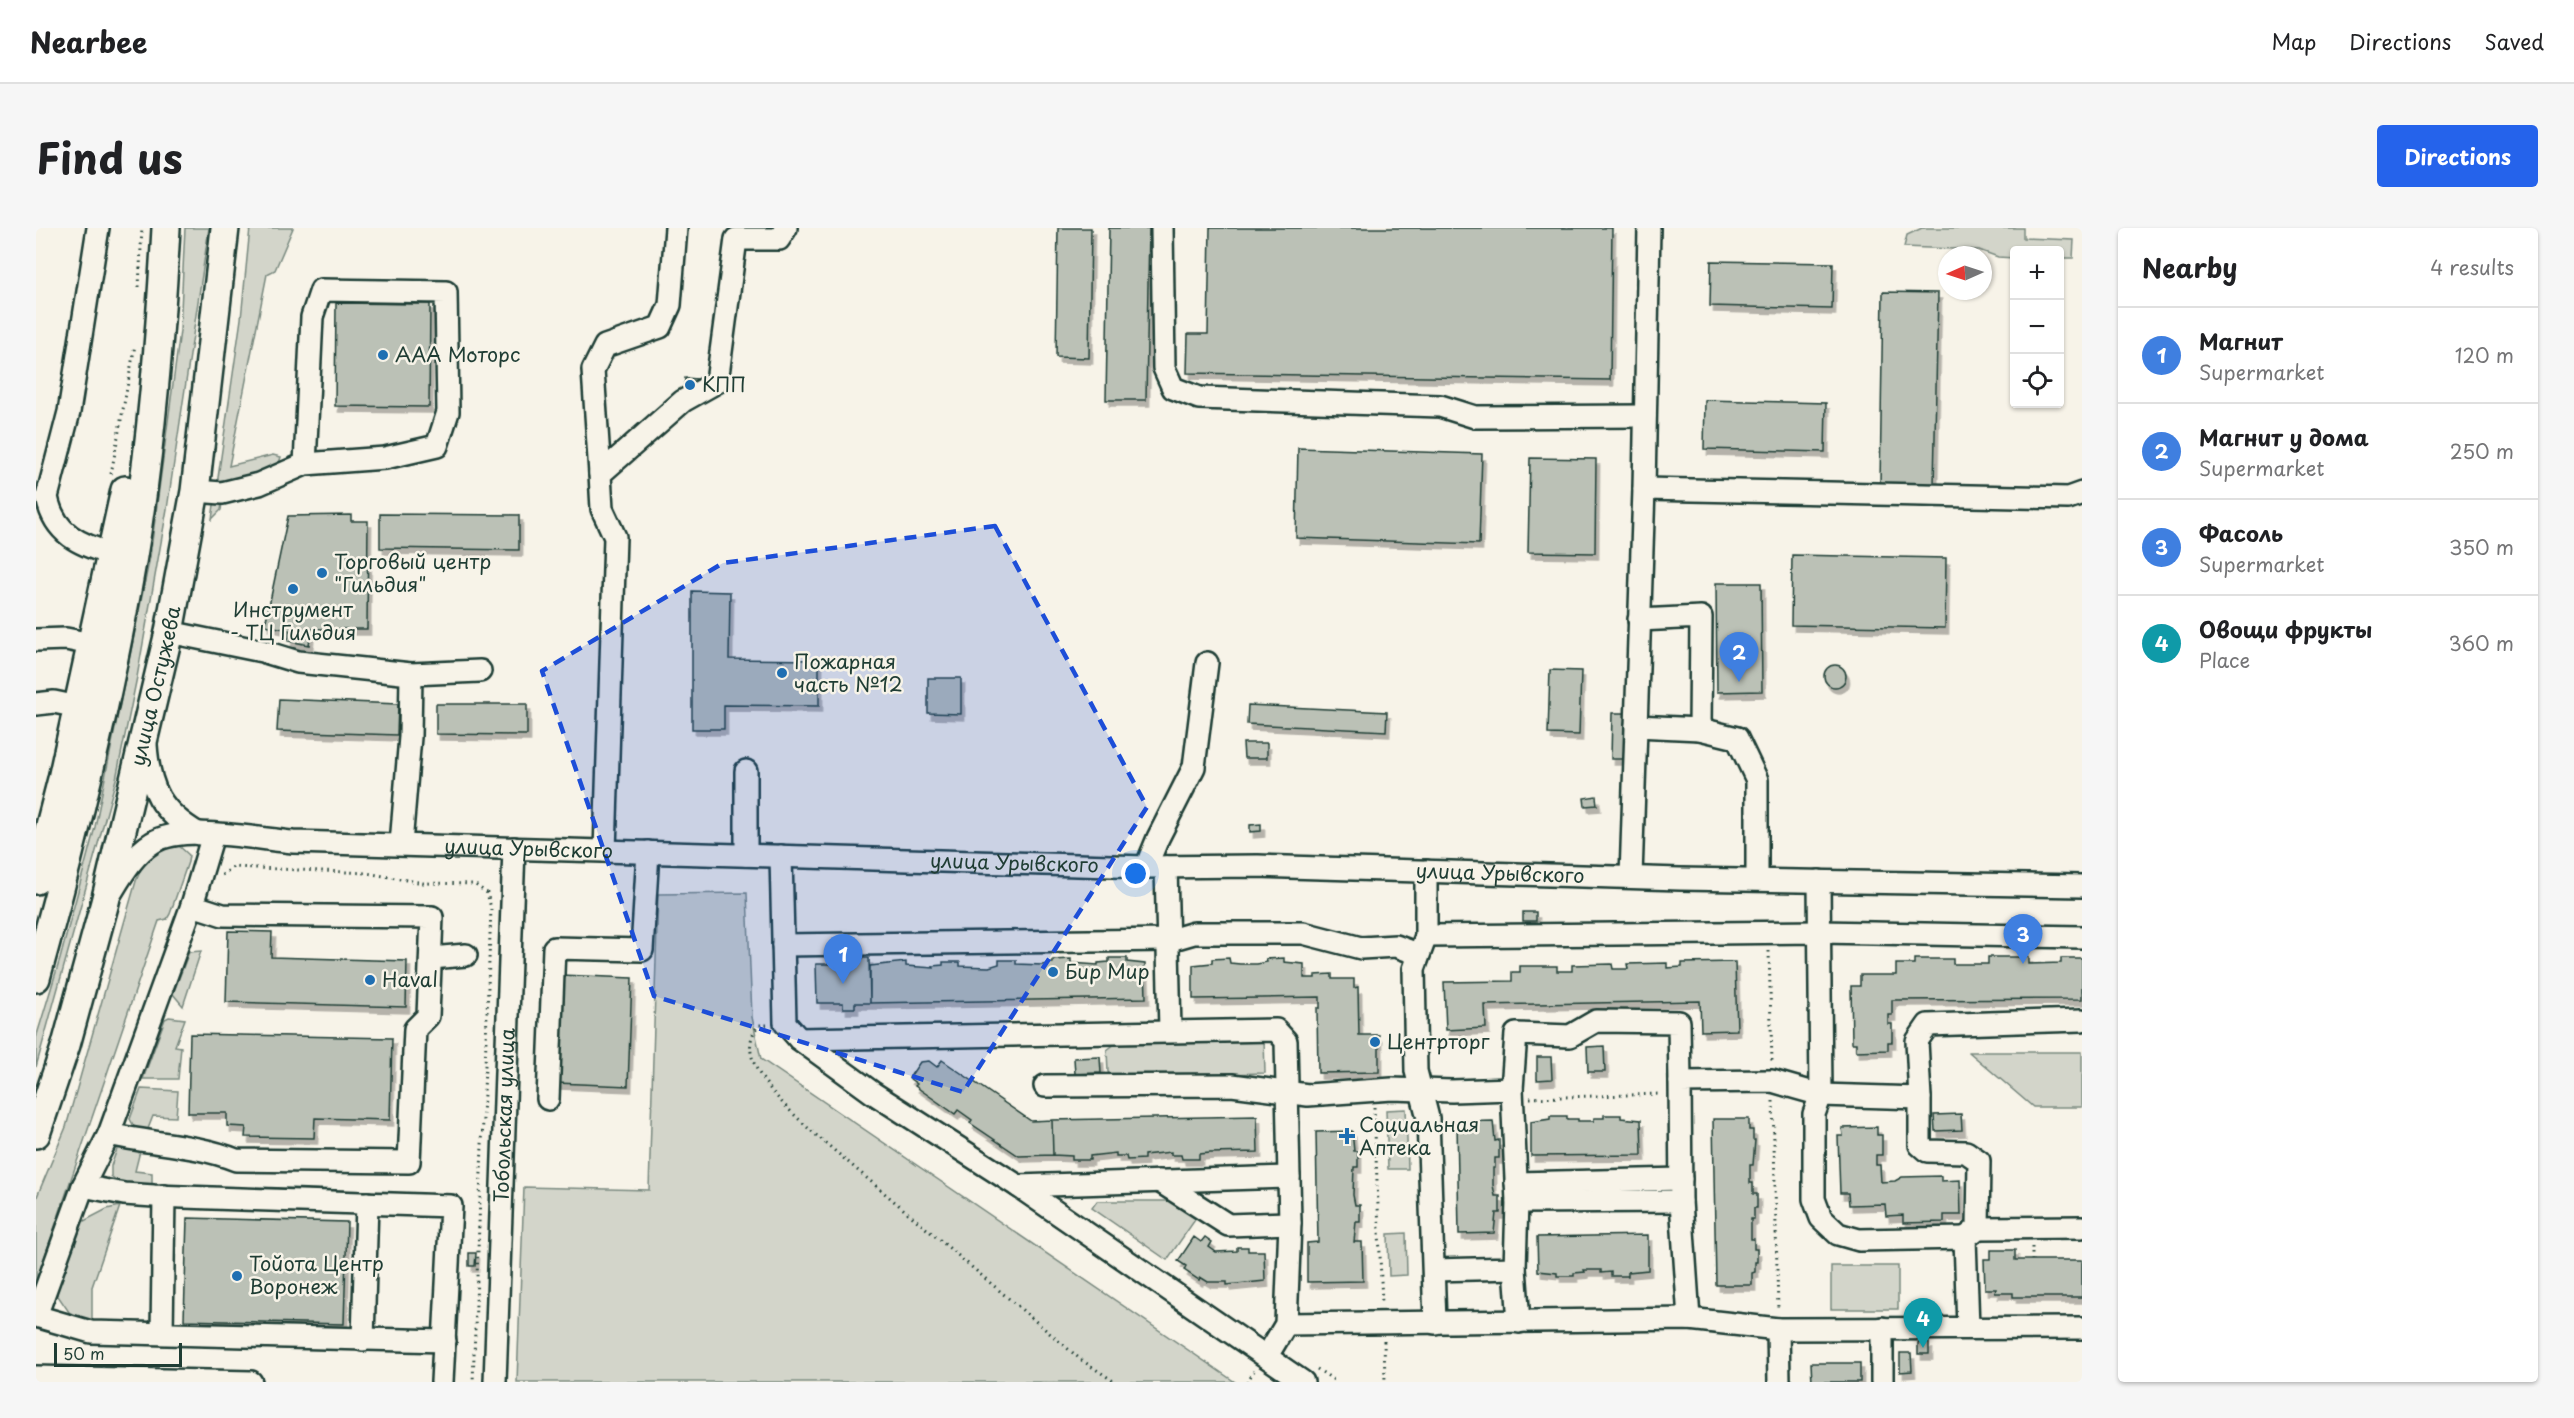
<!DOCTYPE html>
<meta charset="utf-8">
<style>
:root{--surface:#fff;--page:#f6f6f6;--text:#202124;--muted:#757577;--line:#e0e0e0;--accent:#2563eb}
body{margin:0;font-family:"Playpen Sans",sans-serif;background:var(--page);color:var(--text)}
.controls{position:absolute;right:18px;top:18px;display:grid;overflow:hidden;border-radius:6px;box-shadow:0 2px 4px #0004}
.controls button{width:54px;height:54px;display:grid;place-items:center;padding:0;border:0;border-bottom:2px solid var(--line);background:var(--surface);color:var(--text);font:30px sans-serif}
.compass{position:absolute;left:1902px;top:18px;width:54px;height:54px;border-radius:50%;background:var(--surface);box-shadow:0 2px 4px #0004;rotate:267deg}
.scale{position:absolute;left:18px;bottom:15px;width:128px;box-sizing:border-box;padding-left:6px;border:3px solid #1f3d34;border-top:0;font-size:16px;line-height:21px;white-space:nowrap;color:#1f3d34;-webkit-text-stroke:4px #f7f3e8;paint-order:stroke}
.you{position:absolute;left:1100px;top:646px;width:21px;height:21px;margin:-15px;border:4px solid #fff;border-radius:50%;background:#1a73e8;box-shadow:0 0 0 9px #1a73e833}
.badge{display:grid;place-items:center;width:39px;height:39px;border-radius:50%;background:var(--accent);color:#fff;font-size:20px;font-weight:700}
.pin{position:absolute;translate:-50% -50px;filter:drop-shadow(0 2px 3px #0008)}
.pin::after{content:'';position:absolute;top:32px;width:21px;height:18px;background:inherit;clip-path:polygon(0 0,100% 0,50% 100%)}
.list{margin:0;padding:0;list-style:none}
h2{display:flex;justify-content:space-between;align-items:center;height:78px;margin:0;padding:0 24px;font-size:26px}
h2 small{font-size:20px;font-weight:400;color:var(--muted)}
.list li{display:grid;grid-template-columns:39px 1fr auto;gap:18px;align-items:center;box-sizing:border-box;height:96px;padding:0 24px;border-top:2px solid var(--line)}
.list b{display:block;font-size:22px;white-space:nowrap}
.list p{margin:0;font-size:20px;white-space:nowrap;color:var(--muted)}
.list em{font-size:20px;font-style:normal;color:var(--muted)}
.icon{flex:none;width:33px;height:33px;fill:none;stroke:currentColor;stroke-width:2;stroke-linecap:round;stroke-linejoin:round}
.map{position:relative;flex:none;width:2046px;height:1154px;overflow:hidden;border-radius:6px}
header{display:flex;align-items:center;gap:36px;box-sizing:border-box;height:84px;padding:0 30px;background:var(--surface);border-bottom:2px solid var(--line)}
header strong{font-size:28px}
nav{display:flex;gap:33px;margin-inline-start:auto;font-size:21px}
.intro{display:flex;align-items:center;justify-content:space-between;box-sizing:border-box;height:144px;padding:0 36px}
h1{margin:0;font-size:42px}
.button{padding:15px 27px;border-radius:6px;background:var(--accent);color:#fff;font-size:21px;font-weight:700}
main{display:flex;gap:36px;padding:0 36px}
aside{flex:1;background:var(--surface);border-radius:6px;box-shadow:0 2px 4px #0004}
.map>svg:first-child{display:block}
.green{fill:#d3d5ca;stroke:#79897f;stroke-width:1.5}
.building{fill:#bbc1b6;stroke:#1f3d34;stroke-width:1.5;filter:url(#shadow)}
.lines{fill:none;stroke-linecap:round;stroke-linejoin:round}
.minor-casing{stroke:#1f3d34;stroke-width:26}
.major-casing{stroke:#1f3d34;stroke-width:32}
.path{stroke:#1f3d34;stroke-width:3;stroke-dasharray:1.5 4.5;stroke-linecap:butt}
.minor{stroke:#f7f3e8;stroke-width:21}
.major{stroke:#f7f3e8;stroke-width:27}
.marked{fill:#1d4ed8;fill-opacity:0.2;stroke:#1d4ed8;stroke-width:4.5;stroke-dasharray:12 8;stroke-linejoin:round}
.poi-dot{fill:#1f6fb2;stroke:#f7f3e8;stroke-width:2}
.labels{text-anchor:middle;stroke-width:5;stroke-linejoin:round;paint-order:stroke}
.poi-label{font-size:20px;fill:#1f3d34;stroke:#f7f3e8;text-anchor:start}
.street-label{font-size:20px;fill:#1f3d34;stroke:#f7f3e8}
</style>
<header>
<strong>Nearbee</strong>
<nav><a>Map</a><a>Directions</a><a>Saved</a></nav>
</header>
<div class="intro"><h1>Find us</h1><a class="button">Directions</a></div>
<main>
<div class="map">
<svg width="2046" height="1154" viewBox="0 0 2046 1154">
<defs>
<filter id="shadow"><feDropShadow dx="3.5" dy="6" stdDeviation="0" flood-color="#0004"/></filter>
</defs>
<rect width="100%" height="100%" fill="#f7f3e8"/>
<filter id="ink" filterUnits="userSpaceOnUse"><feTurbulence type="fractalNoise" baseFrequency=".0167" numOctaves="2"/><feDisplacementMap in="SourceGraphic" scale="12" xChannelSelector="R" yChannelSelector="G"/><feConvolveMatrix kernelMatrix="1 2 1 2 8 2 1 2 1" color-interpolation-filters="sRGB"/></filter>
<g filter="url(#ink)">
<!-- green -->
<path class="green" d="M149,0H173L131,281L101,449L80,551L0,839V810L24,731L59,599L114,329L144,103Z
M214,0H257L239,42L231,46L193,238L237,227L245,229L242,238L189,256L185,282L176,291L205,91Z
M1886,0H1987V10L2038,12L2037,30H2024V22H1978V30L1962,29L1943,22L1868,19L1871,7Z
M142,617L153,627L152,634L134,686L131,691L123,693L0,1054V971L30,899L100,653C111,626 113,623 142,617Z
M711,665L716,789L725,831L1199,1154H481L488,959L613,962L622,666Z
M165,723L147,778L137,766L153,724Z
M133,789L149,791L139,818L145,819L142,851H107L129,791Z
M1228,812L1229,845L1076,849L1072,844L1071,822L1079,816Z
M1933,824H2046V879H1997Z
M105,861L142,863L140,889L117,888L110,906H102L94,891Z
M1370,881L1372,941H1352L1350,882Z
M84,913L105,919L99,943L116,945V960L85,956L75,948V938Z
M1061,973H1138L1161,989L1131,1032L1056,980Z
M84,978L56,1059V1092L52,1095L35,1087L20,1065L46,994L71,981Z
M1370,1005L1371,1047L1353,1048L1352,1006Z
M1795,1038H1862V1081H1795Z"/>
<!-- building -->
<path class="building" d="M1022,0H1055L1053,130L1020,129Z
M1073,0H1113L1110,172H1070Z
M1174,0H1576L1574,152L1151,145L1152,106H1172Z
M1675,33L1797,35L1796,81L1674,78Z
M1847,64L1902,65L1898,257L1844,256Z
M300,75L394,76L393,179L299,178Z
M649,150L661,151L660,164L648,163Z
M1669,172L1790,175L1789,224L1668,221Z
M1262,220L1446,226L1443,316L1260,310Z
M1494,230L1560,231L1559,325L1492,324Z
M344,286L483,287V322L344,320Z
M315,287V293H332L331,401H275L273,417L252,413L253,402L229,397L252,288Z
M1756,327L1910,330L1909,400L1755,397Z
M1680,355H1725L1726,463L1681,464Z
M656,363L694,364L693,431L783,432V478L688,477V501H656Z
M1788 448a11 11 0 1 1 22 0a11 11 0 1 1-22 0Z
M1514,442L1545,443L1543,507L1512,506Z
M892,450H925V486L892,485Z
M243,471L362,476L361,507L241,503Z
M400,476H491V507L400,506Z
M1212,477L1351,484L1350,503L1211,496Z
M1576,485H1591V531H1575Z
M1207,515H1231V530H1208Z
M1560,568L1561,577L1549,578L1548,570Z
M1225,596V603L1214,604V597Z
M1487,684H1500V693H1487Z
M192,703L236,704L235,729L371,733L370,779L190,774Z
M1952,729H1993V736L2025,735V730H2046V771L1856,772V787H1852V796H1856V814H1852V822L1820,823V815H1816L1815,758H1824V747H1860V736H1878V731H1917V736H1952Z
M824,730H833L834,775H819V780H807V775H781L780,736H824Z
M824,730H833L834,775H819V780H807V775H781L780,736H824Z
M1073,730H1091V734L1109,736L1110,770L834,775V738L870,734V738L898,740L897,738L907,737V734H924V738L953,739L963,736V732H980V736L1007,737L1017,735V732L1035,731V735L1062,737V735L1073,734Z
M1193,730L1194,735L1204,736H1221L1231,734L1230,731L1248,730V734L1268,736V750H1279V747L1296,746V751H1318V760L1322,759L1323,807H1343V844L1282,845L1281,780H1284V769L1157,771V737L1176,735V731Z
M1699,734L1701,802L1665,803L1664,773L1449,777L1450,800L1410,802L1408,754L1476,753V744H1484V738H1521V743H1536V737L1576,736L1577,741H1592L1591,736L1631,735V740L1646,739V735Z
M524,747L596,750L592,858L520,855Z
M154,806L356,810L354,892L279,890L278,910L209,909L210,899L191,898V885H152Z
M1568,818L1569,844H1552L1551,819Z
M1064,829L1065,845L1039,846L1038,830Z
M1501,829H1515L1516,851L1501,852Z
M906,832L995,893L1016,892L1017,927L983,928L934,895L936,892L922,882L919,886L879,858L881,856L873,850L884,834L893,833L901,839Z
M1925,886L1926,902L1899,903L1898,887Z
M1568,887H1585V890L1605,892L1606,927L1495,928V894L1514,891V888H1531V891H1542V893H1558V890H1568Z
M1221,888L1222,924L1174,925L1163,926V931H1146L1145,927H1135V924L1108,927V931L1091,932L1090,928H1080V925L1054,928V932H1036V928L1017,927L1016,892Z
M1677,891H1713V902H1717V912H1719L1717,937H1714V955H1717V966H1721V980H1718V991H1715V1011H1718V1021H1721V1034H1719V1044L1716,1045V1057H1680Z
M1457,893L1459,913L1463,912V930H1459V940H1457V957L1459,968H1464V985H1460L1458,1005L1423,1006L1421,894Z
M1841,899V907H1846V927H1840V937H1844L1845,954L1859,953L1866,949L1905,948V953L1924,952L1925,987H1908V994L1867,995V987L1850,988L1849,976L1813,977L1812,965H1804L1802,908H1807L1806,900Z
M1316,903L1318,923H1322V939H1318L1317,967L1319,977H1324V994H1320L1318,1014H1326L1327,1053L1271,1054V1015L1282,1014L1280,904Z
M151,990L311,994L308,1096L148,1092Z
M1612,1007V1042L1592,1044V1048H1575V1044L1565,1045V1042H1548L1549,1044L1538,1045V1048H1521V1045L1502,1043L1501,1009Z
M1158,1009L1165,1014L1169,1009L1176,1014L1173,1019L1180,1024L1201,1023V1019H1212V1023H1228L1229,1053L1191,1057V1054H1172L1164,1049L1163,1052L1148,1042L1150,1038L1142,1033Z
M1955,1022H1979V1032H2046V1069H1977V1065H1959L1960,1061H1949L1948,1031H1955Z
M433,1025H440L439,1038H433Z
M1882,1115H1893V1126H1882Z
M1864,1125H1875L1876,1143L1864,1144Z
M1775,1135H1824V1154H1776Z"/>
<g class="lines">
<defs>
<g id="minor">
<path d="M62,0L33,184L11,269C18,306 44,317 76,326"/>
<path d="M1126,0L1128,140L1137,160L1163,170L1404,178L1439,189L1609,188"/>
<path d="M564,246L557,142L569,118L624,99L634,77L640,0"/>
<path d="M1608,261L2032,270L2046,265"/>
<path d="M159,263L186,265L223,256L269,236L349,230L401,218L412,184L410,64L285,62L276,89L269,236"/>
<path d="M1603,392L1665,389L1664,501"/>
<path d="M133,404L226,423L262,434L375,446L444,443"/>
<path d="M0,412L30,411L55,416"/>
<path d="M0,476L18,474L42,479"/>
<path d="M1600,498L1664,501L1701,510L1721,552V651"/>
<path d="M110,517C113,561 125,584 163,606"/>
<path d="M365,616L374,509L375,446"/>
<path d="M569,623L579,309L566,281L564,246L647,173L681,154L700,11H743L750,0"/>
<path d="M710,627V543"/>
<path d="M745,628L749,795L763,811L837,865L982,958L1267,1154"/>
<path d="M1110,639L1122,610L1158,539L1171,435"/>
<path d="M1130,639L1134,802"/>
<path d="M1390,643V708L1378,741L1380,843L1392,890L1399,1095"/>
<path d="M1595,649L1608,261L1613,0"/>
<path d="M1783,653L1785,867L1778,886V971L1785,990L1802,1006L1823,1012L1929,1010L1932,1100"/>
<path id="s1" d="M75,665C86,647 98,626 116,615C146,595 221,611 257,614L1110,639L1222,638L1644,651L2046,658"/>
<path d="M1390,708L1785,704L2046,709"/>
<path d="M747,717L1134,712L1158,705H1267L1325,720L1360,718L1382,726"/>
<path d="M395,730L430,727"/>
<path d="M763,811L1240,802L1250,813L1254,995L1250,1096L1231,1128"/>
<path d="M1009,858L1196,857L1272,867L1356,861L1416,863L1476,861L1481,974L1479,1040L1398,1042"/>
<path d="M1476,861L1480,806L1534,808L1560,793L1643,794L1644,854"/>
<path d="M1884,870V917L1891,923L1930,924L1943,933L1942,1000"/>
<path d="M512,871L518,720L606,722L612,624"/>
<path d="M73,906C115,916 160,916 200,932L373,934L379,801L392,788L396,689L187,687L156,677"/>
<path d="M1123,953L1192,997L1254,995"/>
<path d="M1480,955L1645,951"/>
<path d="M47,958L88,966L118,968L415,978L406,1154"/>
<path d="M982,958L1253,949"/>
<path d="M1481,974L1645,973"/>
<path d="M1932,1008L1942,1000L2046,999"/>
<path d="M1479,1040L1483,1094"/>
<path d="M0,1088L47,958L73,906L156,677L177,607"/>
<path d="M0,1088L55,1104L409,1113"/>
<path d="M1653,1091L1645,973L1644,854L1736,853L1785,867L1884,870L1881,813L1892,797L2046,792"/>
<path d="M1250,1096L1653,1091L1742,1101L2046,1100"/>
<path d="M1846,1100V1154"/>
<path d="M1742,1101L1743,1154"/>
<path d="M126,1105L128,968"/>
<path d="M327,1112L331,975"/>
<path d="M0,1149L215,1154"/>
<path id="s2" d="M459,1154L478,620"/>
</g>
<g id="major">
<path d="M0,652L26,551L89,262"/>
<path d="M0,750C38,613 72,474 96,334C115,224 124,112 130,0"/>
<path id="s3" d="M0,906L30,817L69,674L133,404L159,263L189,0"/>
</g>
</defs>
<!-- minor casing -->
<use href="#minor" class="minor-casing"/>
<!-- major casing -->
<use href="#major" class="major-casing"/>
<!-- path -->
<path class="path" d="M103,59L106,0
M75,246L99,117
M186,647L197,639L331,645L387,655L438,656L451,665L455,680L437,1154
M1733,723L1736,834
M731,797H723C693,831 751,879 773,901L1044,1131L1079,1154
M1494,870L1625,866
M1737,873L1742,1083
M1338,879L1346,1076
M1996,1019V1032
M1348,1113L1349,1154
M1281,1141L1301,1154
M1211,1154L1218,1143"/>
<!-- minor -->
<use href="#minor" class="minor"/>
<!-- major -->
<use href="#major" class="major"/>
</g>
</g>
<!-- marked area -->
<path class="marked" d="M959,298L1111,579L927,864L618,768L506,443L687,335Z"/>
<!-- markers -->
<g class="poi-dot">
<circle cx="347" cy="127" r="6"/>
<circle cx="654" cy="157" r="6"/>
<circle cx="286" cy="345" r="6"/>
<circle cx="257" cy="361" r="6"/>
<circle cx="746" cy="445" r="6"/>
<circle cx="1017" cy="744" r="6"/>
<circle cx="334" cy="752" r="6"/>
<circle cx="1339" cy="814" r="6"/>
<path d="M1308 899h6v6h6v6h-6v6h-6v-6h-6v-6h6z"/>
<circle cx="201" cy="1048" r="6"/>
</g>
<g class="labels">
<!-- poi labels -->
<g class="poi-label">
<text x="359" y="134">ААА Моторс</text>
<text x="666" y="164">КПП</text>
<text x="298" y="341">Торговый центр<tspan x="298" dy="23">"Гильдия"</tspan></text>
<text x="257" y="389" text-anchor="middle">Инструмент<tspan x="257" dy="23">- ТЦ Гильдия</tspan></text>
<text x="758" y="441">Пожарная<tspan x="758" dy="23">часть №12</tspan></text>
<text x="1029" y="751">Бир Мир</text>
<text x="346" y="759">Haval</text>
<text x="1351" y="821">Центрторг</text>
<text x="1323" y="904">Социальная<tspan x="1323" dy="23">Аптека</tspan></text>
<text x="213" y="1043">Тойота Центр<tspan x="213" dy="23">Воронеж</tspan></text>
</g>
<!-- street labels -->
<g class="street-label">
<text dy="7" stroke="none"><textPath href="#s3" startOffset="464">улица Остужева</textPath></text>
<text dy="7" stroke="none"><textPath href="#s1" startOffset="444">улица Урывского</textPath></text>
<text dy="7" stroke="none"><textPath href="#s1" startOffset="930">улица Урывского</textPath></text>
<text dy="7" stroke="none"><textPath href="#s1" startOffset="1416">улица Урывского</textPath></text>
<text dy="7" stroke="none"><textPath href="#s2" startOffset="267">Тобольская улица</textPath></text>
</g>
</g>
</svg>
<div class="controls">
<button>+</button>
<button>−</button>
<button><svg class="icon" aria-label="locate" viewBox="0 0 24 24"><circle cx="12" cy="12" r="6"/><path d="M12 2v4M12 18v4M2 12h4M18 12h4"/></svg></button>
</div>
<svg class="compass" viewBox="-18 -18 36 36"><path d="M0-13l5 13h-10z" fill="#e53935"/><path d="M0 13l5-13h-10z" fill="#757577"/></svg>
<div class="scale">50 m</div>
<div class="you"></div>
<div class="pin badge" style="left:807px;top:756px;background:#3f7fe0">1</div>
<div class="pin badge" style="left:1703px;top:454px;background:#3f7fe0">2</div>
<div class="pin badge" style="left:1987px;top:736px;background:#3f7fe0">3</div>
<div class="pin badge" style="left:1887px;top:1120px;background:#0f9aa8">4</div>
</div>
<aside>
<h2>Nearby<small>4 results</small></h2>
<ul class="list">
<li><span class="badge" style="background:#3f7fe0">1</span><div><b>Магнит</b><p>Supermarket</p></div><em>120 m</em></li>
<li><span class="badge" style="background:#3f7fe0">2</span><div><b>Магнит у дома</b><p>Supermarket</p></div><em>250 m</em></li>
<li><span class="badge" style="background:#3f7fe0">3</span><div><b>Фасоль</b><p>Supermarket</p></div><em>350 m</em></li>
<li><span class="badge" style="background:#0f9aa8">4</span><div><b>Овощи фрукты</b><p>Place</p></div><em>360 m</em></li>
</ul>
</aside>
</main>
